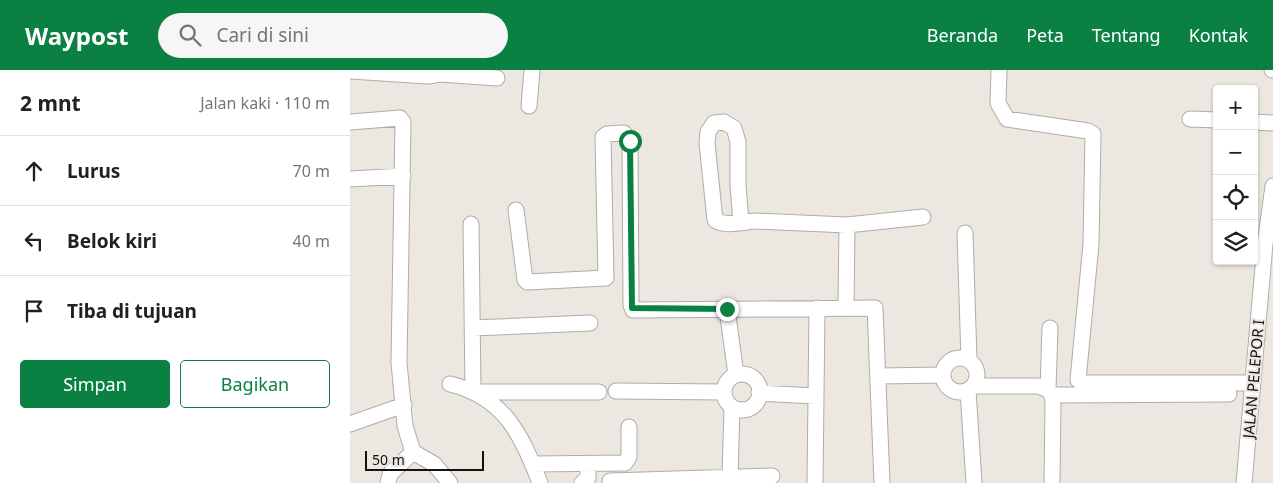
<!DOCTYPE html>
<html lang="id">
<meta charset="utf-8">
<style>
:root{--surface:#fff;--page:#f6f6f6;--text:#202124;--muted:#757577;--line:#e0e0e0;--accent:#0b8043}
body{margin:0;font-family:"Noto Sans",sans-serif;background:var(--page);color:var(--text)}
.controls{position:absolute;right:15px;top:15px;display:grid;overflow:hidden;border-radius:5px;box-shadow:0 1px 4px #0004}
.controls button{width:45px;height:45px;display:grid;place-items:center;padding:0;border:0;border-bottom:1px solid var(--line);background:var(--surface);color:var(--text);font:25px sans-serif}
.scale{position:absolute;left:15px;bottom:12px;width:119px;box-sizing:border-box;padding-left:5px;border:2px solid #13120f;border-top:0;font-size:14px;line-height:18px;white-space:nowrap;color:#13120f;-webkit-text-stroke:4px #ece7e0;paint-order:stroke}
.stop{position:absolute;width:15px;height:15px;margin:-11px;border:4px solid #0b8043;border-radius:50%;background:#fff}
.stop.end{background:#0b8043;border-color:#fff;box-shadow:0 1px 5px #0008}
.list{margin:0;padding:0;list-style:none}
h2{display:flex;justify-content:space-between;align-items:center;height:65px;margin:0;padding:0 20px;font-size:21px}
h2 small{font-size:16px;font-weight:400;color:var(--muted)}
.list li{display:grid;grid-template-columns:32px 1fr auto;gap:15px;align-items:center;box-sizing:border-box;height:70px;padding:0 20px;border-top:1px solid var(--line)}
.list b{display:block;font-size:19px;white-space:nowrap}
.list em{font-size:16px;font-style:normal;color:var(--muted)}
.actions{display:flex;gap:10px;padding:15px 20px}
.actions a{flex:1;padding:11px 0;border:1px solid var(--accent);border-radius:5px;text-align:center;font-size:18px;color:var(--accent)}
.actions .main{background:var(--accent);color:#fff}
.icon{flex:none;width:28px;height:28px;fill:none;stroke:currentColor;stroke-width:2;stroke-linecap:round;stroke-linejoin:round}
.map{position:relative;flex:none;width:923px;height:413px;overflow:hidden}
header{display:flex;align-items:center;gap:30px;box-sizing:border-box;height:70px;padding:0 25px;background:var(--accent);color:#fff}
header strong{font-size:24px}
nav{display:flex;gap:28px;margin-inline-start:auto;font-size:18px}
.search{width:350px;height:45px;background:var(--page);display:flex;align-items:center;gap:12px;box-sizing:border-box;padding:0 18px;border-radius:28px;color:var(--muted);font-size:19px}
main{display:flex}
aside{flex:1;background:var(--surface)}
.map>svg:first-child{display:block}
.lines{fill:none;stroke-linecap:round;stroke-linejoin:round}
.minor-casing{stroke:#b1aca6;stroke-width:17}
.minor{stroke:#fff;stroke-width:15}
.route{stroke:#0b8043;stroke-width:6}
.labels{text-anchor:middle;stroke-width:4;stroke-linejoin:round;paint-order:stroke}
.street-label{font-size:15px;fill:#13120f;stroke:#ece7e0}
</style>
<header>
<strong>Waypost</strong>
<div class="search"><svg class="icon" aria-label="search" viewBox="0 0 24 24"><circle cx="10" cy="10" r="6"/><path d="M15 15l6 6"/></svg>Cari di sini</div>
<nav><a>Beranda</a><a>Peta</a><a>Tentang</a><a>Kontak</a></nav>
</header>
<main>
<aside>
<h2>2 mnt<small>Jalan kaki · 110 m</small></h2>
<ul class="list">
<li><svg class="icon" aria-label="ahead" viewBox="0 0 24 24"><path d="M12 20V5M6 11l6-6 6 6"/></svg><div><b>Lurus</b></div><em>70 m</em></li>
<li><svg class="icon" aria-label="left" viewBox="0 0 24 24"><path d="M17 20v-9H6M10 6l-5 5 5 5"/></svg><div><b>Belok kiri</b></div><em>40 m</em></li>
<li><svg class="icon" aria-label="arrive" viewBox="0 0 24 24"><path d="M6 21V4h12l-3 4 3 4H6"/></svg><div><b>Tiba di tujuan</b></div></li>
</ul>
<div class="actions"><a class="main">Simpan</a><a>Bagikan</a></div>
</aside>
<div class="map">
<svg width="923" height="413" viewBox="0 0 923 413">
<rect width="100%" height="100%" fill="#ece7e0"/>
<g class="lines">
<defs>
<path id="minor" d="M649,0L648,33L657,49L738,61L743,64L741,174L728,310L732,313H903
M922,0H923
M0,1L78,6L90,4L98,0
M90,4L147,8
M179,36L182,0
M840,49L867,50
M0,52L50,48L53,52L49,293L55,356L63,382
M904,52L923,53
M0,109L53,106
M166,140L175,210L177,212L256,208L253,67L257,64L274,63L280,71L281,235L283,240L525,238L532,413
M391,152L388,116V72L384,58L374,52L364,53L358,62L357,73L365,150C375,157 393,152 404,151L497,155L573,147
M121,154L123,322H249
M615,163L619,290
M496,237L497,155
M377,239L386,305
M122,258L240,253
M593 305a17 17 0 1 1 34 0a17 17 0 1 1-34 0Z
M374 322a18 18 0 1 1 36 0a18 18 0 1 1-36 0Z
M529,306L593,305
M100,314C154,327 172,365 190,413
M623,316H688C698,319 702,321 703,332L702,413
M698,319L700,258
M618,320L624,413
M266,321L374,322
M409,323L466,326
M702,325L879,324
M0,354L54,335
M182,394L275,393L279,387V357
M380,408L382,337
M260,411L422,406
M38,413L40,404L63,382L84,394L100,413
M232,413L238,408V394
M465,413L467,238
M894,413L915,174L923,116"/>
</defs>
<!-- minor casing -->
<use href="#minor" class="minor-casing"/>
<!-- minor -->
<use href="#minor" class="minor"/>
</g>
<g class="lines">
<!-- route -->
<path class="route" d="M280,71L282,238L377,239"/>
</g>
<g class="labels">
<!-- street labels -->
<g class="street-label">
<text transform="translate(904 309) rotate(-85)" y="5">JALAN PELEPOR I</text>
</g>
</g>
</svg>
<div class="controls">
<button>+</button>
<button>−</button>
<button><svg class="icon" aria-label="locate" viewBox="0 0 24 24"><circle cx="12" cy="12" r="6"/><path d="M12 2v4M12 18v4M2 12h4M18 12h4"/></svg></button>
<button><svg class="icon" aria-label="layers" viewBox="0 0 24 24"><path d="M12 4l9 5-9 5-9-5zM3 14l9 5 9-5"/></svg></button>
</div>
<div class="scale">50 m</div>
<div class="stop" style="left:280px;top:71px"></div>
<div class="stop end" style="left:377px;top:239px"></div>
</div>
</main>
